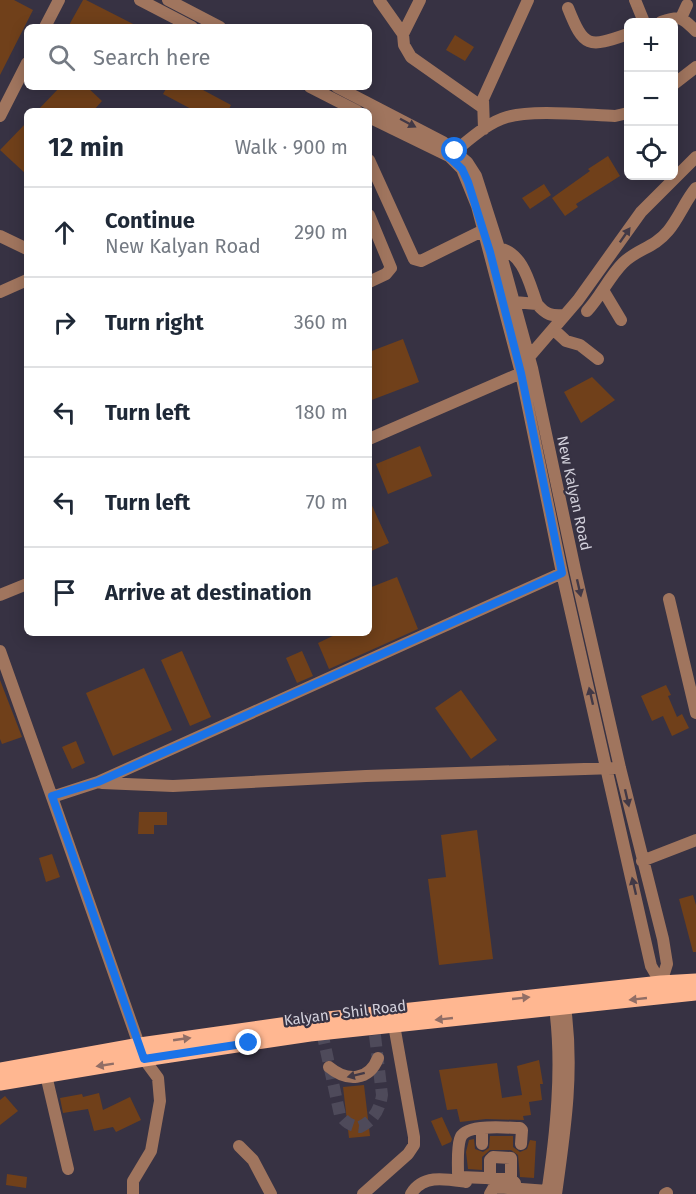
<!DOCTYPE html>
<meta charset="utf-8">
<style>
:root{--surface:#fff;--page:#f2f2f3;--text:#1f2937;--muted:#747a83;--line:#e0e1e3}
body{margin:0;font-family:"Fira Sans",sans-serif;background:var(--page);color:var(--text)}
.controls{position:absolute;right:18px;top:18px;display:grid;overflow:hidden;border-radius:9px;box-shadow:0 3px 15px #0003}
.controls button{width:54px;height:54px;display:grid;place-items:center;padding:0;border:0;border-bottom:2px solid var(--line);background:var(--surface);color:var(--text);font:30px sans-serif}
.stop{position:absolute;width:18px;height:18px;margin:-14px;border:4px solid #1a73e8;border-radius:50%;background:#fff}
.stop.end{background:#1a73e8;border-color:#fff;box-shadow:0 2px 6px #0008}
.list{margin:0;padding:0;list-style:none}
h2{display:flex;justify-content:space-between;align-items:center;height:78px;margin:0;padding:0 24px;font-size:26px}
h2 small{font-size:20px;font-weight:400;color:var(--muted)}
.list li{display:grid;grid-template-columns:39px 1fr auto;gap:18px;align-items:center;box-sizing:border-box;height:90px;padding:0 24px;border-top:2px solid var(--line)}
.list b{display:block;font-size:22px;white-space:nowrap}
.list p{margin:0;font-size:20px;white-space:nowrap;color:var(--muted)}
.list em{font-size:20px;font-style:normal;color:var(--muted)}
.icon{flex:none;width:33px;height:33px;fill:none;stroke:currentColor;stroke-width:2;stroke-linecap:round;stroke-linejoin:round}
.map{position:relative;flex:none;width:696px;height:1194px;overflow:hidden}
.search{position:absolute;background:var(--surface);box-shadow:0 3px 15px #0003;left:24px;top:24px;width:348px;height:66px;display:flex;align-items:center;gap:15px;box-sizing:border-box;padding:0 21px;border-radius:9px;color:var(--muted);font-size:22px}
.panel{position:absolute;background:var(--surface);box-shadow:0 3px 15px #0003;left:24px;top:108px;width:348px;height:528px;border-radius:9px}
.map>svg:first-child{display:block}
.building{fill:#70401a}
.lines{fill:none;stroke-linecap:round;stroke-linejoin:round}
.minor-tunnel{stroke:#4e4a5a;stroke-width:12;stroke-dasharray:12 6;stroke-linecap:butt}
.minor{stroke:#a0755e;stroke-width:12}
.major{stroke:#ffb791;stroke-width:15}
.oneway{fill:#423946}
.oneway2{fill:#916e66}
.route{stroke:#1a73e8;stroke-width:8}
.labels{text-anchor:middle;stroke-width:4.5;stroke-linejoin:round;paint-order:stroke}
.street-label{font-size:15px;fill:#d3d1dc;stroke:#373243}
</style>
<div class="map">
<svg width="696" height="1194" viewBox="0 0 696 1194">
<rect width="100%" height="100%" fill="#373243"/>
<!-- building -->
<path class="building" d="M0,0H14L33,10L0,75Z
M83,0H86L139,27H68Z
M455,35L474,47L465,61L446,50Z
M60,87H87L102,101L93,111H37Z
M167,87H205L203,90L231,105L228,111H195L163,94Z
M27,122V175L0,150Z
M608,156L620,176L576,204L578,207L565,216L552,198L590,171L588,169Z
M544,184L551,195L530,209L522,198Z
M403,339L419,382L369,401V352Z
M592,377L615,400L581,423L564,392Z
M420,446L432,476L388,494L376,464Z
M369,499L389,543L369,552Z
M397,577L418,629L329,669L318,643L339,633H369V588Z
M182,651L211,717L190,726L161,660Z
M302,651L313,676L297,683L286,658Z
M144,668L172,730L113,756L86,693Z
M0,680L22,737L2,744L0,739Z
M666,685L671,695L668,696L677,717L682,714L689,728L672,736L663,716L652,721L641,696Z
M461,690L497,740L471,759L435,708Z
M76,741L85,763L72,769L62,747Z
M139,812H167V825H154V834H138Z
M477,830L493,959L439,965L428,879L446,877L441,835Z
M52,854L60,877L46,882L39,858Z
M693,895L696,905V952H693L679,899Z
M539,1060L543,1084H540L542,1100L529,1102L531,1115L523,1116L524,1120L486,1119L460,1122L457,1109L447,1110L439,1070L497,1063L502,1098L522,1095L517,1066Z
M364,1085L370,1136L349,1138L343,1087Z
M99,1093L103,1110L130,1097L141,1120L116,1132L113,1127L94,1131L88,1109L63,1113L60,1098L82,1094L83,1097Z
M5,1096L18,1111L0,1125V1100Z
M442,1117L452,1139L451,1142L442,1146L431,1121Z
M490,1136H513V1147L520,1152L527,1149L530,1140L536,1141L534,1178L520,1177L518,1155L511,1150H490L482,1157V1170L468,1169L466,1152L469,1140L474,1139L475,1149L483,1152L489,1148Z
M7,1174L27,1177L26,1188L6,1185Z"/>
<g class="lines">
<!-- minor-tunnel -->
<path class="minor-tunnel" d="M322,1032L340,1115C346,1123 351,1126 360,1127C373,1121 380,1109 382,1095L374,1027"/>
<!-- minor -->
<path class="minor" d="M140,0L192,27
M168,0L220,27
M379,0L403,34L404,45L411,57L482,107
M635,0L644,22
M568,8C584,48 588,48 628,34
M681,18L687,5
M661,22C681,15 681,17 696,31
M45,27L59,0
M403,34L420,0
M674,84L696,67
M310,87L357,111
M337,87L443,142L467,162L476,176L499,248L532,368L575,570L620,768L663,939L667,964L661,983L662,991
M0,116L27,63
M369,117L449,156L462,169L477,206L521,373L562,573L651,966L661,983
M484,129L483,99L528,0
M450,155C467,142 486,123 507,117C532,109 587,115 615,116L628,113
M369,160L414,259L421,261L484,230
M369,215L391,268L386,274L369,282
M0,236L27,249
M499,248C524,254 529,283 537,304
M603,290L621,320
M0,292L27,280
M514,302L537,304C546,315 551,316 565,315
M587,311C601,296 609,277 623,263C637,249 654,248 668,231C679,218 685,201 696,188
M553,329L566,341L580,345L598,359
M529,357L578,300L641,212L696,157
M369,439L528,370
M0,595L27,584
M669,599L696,713
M0,651L52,797L98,782L562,573
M102,783L173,786L366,776L615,768
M52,797L144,1059L158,1078L160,1101L151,1151L133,1181V1194
M642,861L696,840
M329,1067C347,1082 369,1081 378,1058
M46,1075L68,1169
M482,1128V1144
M239,1146L253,1160L271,1194
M490,1179V1160L493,1157L511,1158V1179
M514,1188L515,1183L511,1179L460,1177L458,1173C458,1162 457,1149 460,1139C464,1123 507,1128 520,1128L522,1130L521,1144
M363,1194L408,1154L414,1145V1137L394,1025
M411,1194C423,1174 446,1179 466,1182
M490,1194L494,1187L548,1191
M547,1194C556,1134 563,1067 555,1008
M556,1194C565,1130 574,1071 565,1007
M665,1194L667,1193"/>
<!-- major -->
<path class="major" d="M0,1070L140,1045L309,1021L661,983L696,981
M0,1083L144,1059L310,1034L696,993"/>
</g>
<!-- one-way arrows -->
<defs><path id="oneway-solid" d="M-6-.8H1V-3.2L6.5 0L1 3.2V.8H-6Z" transform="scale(1.5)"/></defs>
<g class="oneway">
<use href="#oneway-solid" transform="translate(408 123) rotate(28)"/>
<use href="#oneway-solid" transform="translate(625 235) rotate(-55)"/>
<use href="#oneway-solid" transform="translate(579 588) rotate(77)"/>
<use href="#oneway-solid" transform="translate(591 696) rotate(-103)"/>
<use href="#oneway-solid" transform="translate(627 798) rotate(77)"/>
<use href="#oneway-solid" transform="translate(634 886) rotate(-103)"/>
<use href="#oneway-solid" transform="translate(356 1075) rotate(166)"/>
</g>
<g class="oneway2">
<use href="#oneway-solid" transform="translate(521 998) rotate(-6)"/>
<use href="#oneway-solid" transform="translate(638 999) rotate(174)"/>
<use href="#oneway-solid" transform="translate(444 1019) rotate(174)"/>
<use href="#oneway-solid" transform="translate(182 1039) rotate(-8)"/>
<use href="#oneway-solid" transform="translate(105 1065) rotate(171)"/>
</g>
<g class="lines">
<!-- route -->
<path class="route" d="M249,1043L144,1059L52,796L98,782L562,573L521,373L490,252L468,182L462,169L448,156L455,151"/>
</g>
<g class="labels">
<!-- street labels -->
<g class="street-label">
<text transform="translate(574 493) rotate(78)" y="5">New Kalyan Road</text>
<text transform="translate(345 1013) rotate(-7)" y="5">Kalyan - Shil Road</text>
</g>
</g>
</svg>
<div class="controls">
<button>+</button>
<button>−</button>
<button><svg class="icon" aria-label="locate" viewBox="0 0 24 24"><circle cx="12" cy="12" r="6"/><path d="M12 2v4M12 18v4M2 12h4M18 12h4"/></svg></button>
</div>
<div class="stop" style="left:455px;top:151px"></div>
<div class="stop end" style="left:249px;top:1043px"></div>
<div class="search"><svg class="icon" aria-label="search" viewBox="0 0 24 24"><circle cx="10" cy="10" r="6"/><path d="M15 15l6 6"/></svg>Search here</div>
<section class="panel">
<h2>12 min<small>Walk · 900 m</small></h2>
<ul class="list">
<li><svg class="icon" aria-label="ahead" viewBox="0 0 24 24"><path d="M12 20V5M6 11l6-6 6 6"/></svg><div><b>Continue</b><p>New Kalyan Road</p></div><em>290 m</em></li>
<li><svg class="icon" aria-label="right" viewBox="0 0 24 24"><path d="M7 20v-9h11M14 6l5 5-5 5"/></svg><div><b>Turn right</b></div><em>360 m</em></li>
<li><svg class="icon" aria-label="left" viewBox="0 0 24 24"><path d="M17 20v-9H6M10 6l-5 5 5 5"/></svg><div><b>Turn left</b></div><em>180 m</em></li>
<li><svg class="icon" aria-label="left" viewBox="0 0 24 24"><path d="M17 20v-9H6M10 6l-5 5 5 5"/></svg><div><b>Turn left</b></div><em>70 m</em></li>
<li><svg class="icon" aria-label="arrive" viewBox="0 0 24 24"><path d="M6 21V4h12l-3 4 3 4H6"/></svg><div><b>Arrive at destination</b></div></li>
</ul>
</section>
</div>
